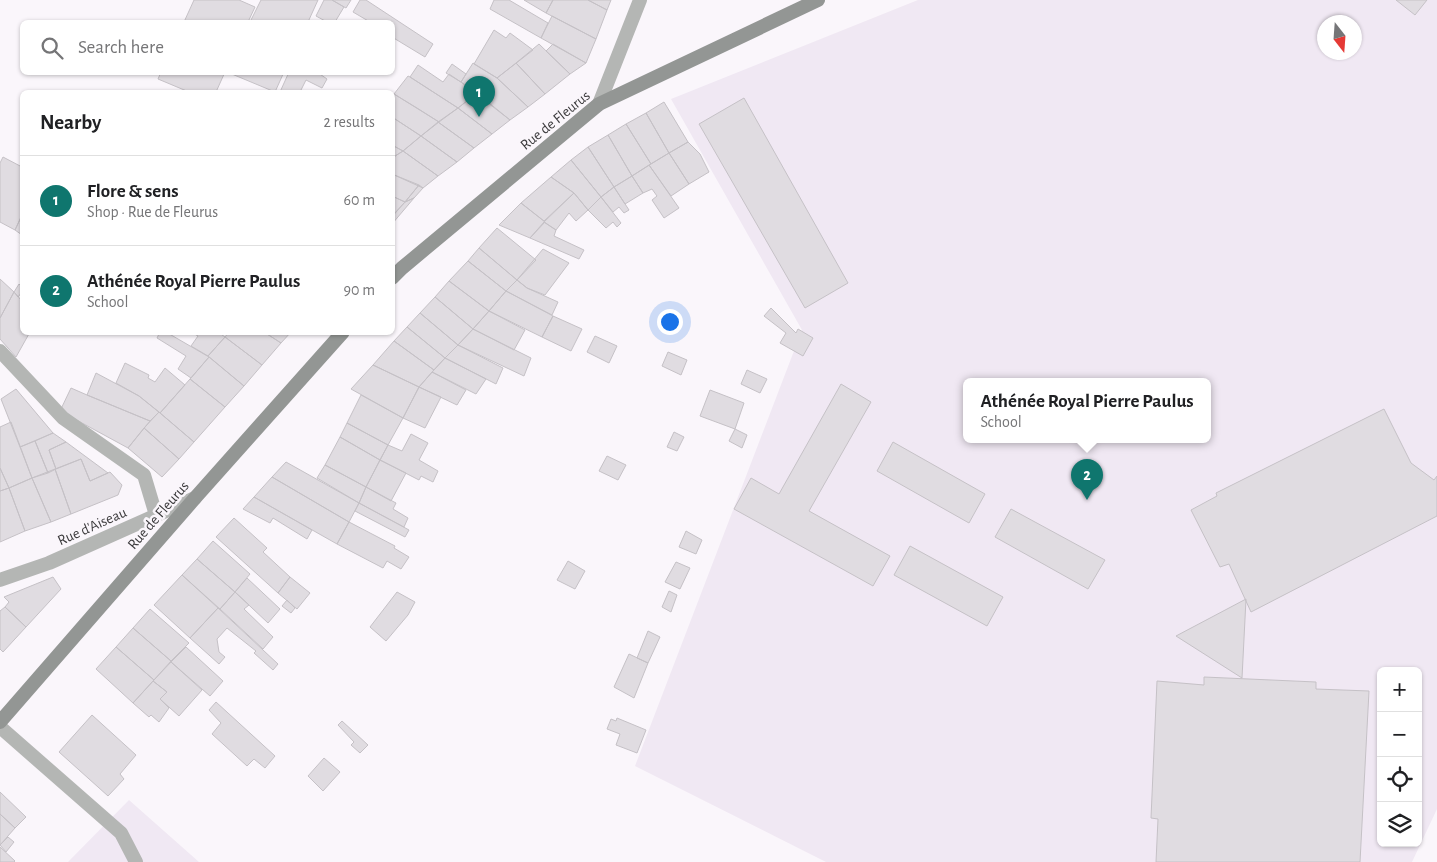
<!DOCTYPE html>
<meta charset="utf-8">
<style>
:root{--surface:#fff;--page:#f6f6f6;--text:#202124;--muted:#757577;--line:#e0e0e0;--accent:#0f766e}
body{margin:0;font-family:"Alegreya Sans",sans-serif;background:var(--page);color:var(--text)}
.controls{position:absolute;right:15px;bottom:15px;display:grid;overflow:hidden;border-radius:8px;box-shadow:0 1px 4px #0004}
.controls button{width:45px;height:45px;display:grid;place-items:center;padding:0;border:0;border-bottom:1px solid var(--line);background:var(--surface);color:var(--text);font:25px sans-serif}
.compass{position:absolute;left:1317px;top:15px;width:45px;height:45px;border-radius:50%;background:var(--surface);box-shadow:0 1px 4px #0004;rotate:163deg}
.you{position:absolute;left:669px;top:321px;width:18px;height:18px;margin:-12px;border:4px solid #fff;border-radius:50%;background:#1a73e8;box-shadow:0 0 0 8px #1a73e833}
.badge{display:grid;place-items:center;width:32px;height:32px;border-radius:50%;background:var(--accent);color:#fff;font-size:16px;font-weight:700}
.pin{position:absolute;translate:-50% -41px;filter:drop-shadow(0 1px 2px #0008)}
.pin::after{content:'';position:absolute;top:26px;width:18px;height:15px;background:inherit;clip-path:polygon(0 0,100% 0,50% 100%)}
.popup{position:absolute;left:963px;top:378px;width:248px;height:65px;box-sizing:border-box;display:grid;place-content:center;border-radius:8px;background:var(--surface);filter:drop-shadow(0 1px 4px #0005);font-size:16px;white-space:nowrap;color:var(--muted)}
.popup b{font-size:19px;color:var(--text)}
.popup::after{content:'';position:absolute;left:50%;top:100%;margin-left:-10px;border:10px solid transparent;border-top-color:var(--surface)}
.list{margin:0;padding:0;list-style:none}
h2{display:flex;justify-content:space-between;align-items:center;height:65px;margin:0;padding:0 20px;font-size:21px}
h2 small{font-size:16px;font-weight:400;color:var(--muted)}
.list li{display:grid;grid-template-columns:32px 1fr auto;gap:15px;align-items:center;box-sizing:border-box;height:90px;padding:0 20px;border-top:1px solid var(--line)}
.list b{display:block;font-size:19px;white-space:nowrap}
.list p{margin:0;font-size:16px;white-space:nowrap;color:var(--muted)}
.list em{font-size:16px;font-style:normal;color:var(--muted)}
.icon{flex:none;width:28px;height:28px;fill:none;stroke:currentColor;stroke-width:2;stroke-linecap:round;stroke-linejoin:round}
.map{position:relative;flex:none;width:1437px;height:862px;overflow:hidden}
.search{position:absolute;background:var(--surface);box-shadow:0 1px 4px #0004;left:20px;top:20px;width:375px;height:55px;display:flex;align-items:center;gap:12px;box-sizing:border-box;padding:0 18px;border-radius:8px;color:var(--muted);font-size:19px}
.panel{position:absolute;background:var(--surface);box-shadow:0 1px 4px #0004;left:20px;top:90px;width:375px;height:245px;border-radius:8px}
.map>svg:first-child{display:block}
.built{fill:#f0e8f3;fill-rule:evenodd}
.building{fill:#e0dce1;stroke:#c5c1c6}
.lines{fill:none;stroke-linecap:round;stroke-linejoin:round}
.service{stroke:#b4b6b4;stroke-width:14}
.minor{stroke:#b4b6b4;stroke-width:14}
.tertiary{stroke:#b4b6b4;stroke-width:14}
.secondary{stroke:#939694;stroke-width:14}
.labels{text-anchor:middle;stroke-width:5;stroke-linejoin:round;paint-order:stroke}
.street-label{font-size:15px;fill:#3b3a3c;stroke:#faf6fb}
</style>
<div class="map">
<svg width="1437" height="862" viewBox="0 0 1437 862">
<rect width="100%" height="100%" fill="#faf6fb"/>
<!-- built -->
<path class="built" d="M918,0H1437V809L1412,862H826L635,766L802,330L671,99ZM1324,22H1354V52H1324ZM967,381H1207V439H967ZM1381,671H1418V843H1381Z
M129,800L199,862H68Z"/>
<!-- building -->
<path class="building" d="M194,0H239L255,7L248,22H184Z
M261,0H318L308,22H250Z
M324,0H332L344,7L335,22H327L316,16Z
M332,0H351L346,8Z
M360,0H366L433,44L425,57L392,37V22H370L353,12Z
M494,0H509L548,23L541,38L490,9Z
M524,0H553L546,13Z
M553,0H588L607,10L596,39L546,13Z
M588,0H611L607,10Z
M1396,0H1427L1415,15Z
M552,16L596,39L586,63L541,38Z
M494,30L506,38L510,33L533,50L497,78L474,64Z
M539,44L570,74L545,94L516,63Z
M553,44L586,63L570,74L546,51Z
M473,63L497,78L528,107L510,120L461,82Z
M516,63L545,94L528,107L497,78Z
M452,64L466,74L461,82L446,73Z
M418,65L443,82L449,74L477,93L458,108L410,77Z
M161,72H225L216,92H189L158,79Z
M227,72H284L275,92Z
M289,72H317L327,79L322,88L306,80L300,92H280Z
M408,76L410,77L458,108L439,122L394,94Z
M477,93L510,120L492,134L458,108Z
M394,94L417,108L439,122L421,136L392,117Z
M744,98L848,283L805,308L699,124Z
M664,102L688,142L669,153L646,113Z
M458,108L492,134L474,148L438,122Z
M646,113L669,153L651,164L626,124Z
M392,117L421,136L403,151L392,145Z
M438,122L474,148L457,162L421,136Z
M626,124L651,164L632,176L608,135Z
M608,135L632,176L614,187L588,147Z
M421,136L457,162L438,176L403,151Z
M688,142L700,154L709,172L689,184L669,153Z
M392,145L403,151L392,158Z
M588,147L614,187L601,197L571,160Z
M403,151L438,176L423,188L392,174V158Z
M669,153L689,184L671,196L649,165Z
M3,157L22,167V215L15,230L0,222V163Z
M571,160L601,197L588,210L574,193L551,177Z
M649,165L679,208L664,218L652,200L657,196L652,189L643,193L632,176Z
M392,174L419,185L405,202L392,196Z
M632,176L643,193L625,204L614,187Z
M551,177L574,193L544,221L521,203Z
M419,185L423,188L414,198L405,202Z
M614,187L629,210L624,213L619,207L613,212L601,197Z
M574,193L588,210L576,221L569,213L556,230L544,222Z
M392,196L405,202L392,216Z
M601,197L621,223L617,227L613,222L606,228L588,210Z
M414,198L392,224V217L397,211L405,202Z
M521,203L545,222L530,238L499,225Z
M22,215V235L15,230Z
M544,222L556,230L554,236L584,250L579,259L530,238Z
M497,228L536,260L517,280L479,248Z
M479,248L517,280L506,291L468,261Z
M543,249L569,263L545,295L527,288L517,280Z
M468,261L506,291L489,311L449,281Z
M0,279L14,292L0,318Z
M517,280L527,288L558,302L552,315L506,291Z
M449,281L489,311L473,329L435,297Z
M19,284L22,287V292L18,297L14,292Z
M506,291L553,316L542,337L489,311Z
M14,292L22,301V332H30L16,357L0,339V318Z
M435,297L473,329L458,345L420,313Z
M771,308L796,333L798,329L813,338L803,356L780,343L786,333L764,316Z
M489,311L525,330L514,350L473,329Z
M420,313L458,345L445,358L407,327Z
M553,316L582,329L571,351L542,337Z
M407,327L445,358L434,370L394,341Z
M473,329L531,358L524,376L458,345Z
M160,332H166L209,357L191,378L178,369L186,356L157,338Z
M191,332H218L225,337L208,356L191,346L198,336Z
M229,332H264L281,343L262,365L225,337Z
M264,332H291L281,343Z
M595,336L617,346L609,363L587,352Z
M225,337L262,365L244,386L208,356Z
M394,341L434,370L419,387L373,365Z
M458,345L503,368L496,384L445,358Z
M668,352L687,360L681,375L662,366Z
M209,357L244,386L225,407L190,379Z
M445,358L486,379L476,394L432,372Z
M125,363L149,375L148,378L155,382L165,368L185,385L160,413L139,396L116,383Z
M373,365L419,387L403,418L351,389Z
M747,370L767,379L760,393L741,384Z
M432,372L466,390L457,405L419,387Z
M96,373L139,396L159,412L150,421L87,395Z
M190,379L225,407L194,442L160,413Z
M841,384L871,402L809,511L890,556L873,586L734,509L751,478L779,494Z
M419,387L441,397L425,428L403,418Z
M71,388L87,395L150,421L128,448L60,411Z
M16,389L53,433L20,447L1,399Z
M710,390L744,403L735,429L700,416Z
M361,395L403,418L388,445L347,423Z
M1384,409L1411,463L1434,480L1437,476V516L1251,612L1229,564L1220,567L1191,510L1217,496L1216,493Z
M159,412L194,442L179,459L144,428Z
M11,422L32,478L9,488L0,468V427Z
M347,423L388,445L380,460L340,437Z
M144,428L179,459L162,477L128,448Z
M735,429L747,435L742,448L729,441Z
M674,432L684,437L677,451L667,447Z
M53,433L66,442L49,450L56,469L48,473L35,441Z
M411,434L428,443L419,460L438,471L433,482L421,476L419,480L380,460L388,445L402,451Z
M340,437L380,460L366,487L325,465Z
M35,441L48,473L32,478L20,447Z
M66,442L108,473L90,481L81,459L56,469L49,450Z
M893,442L985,494L969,523L877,471Z
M607,456L626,465L618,480L599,471Z
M81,459L90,481L110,472L122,485L118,495L71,514L55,469Z
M380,460L406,473L391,501L366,487Z
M286,462L359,503L349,522L272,477Z
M325,465L366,487L359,503L317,478Z
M0,468L9,488L0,491Z
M55,469L71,514L51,522L32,478Z
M272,477L349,522L337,544L254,497Z
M32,478L51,522L25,531L9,488Z
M366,487L396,503L393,509L408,518L404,527L359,503Z
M9,488L25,531L0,542V491Z
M254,497L312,530L307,539L273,518L270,523L243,509Z
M359,503L409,530L405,537L355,511Z
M1011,509L1105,560L1088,589L995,537Z
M234,518L267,548L263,552L290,577L278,593L216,537Z
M349,522L395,546L394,548L409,557L401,569L387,561L383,568L337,544Z
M686,531L702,540L696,554L679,547Z
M213,541L250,574L235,592L197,559Z
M910,546L1003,597L987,626L894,575Z
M197,559L235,592L220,609L182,575Z
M568,561L585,571L575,589L557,580Z
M676,562L690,568L680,589L665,582Z
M182,575L218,608L190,638L154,605Z
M53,577L61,589L26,627L5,607L9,602L4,597Z
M290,577L310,593L297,609L278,593Z
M247,578L280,609L268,623L235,592Z
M669,591L677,595L671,612L662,607Z
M235,592L249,605L244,609L273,637L263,649L220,609Z
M397,592L415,602L408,615L386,641L370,627Z
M1246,599L1242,678L1176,636Z
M287,600L295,608L291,613L282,606Z
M5,607L26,627L3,652L0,649V611Z
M218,608L278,664L273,670L254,653L256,651L227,628L217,639L219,652L225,657L219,664L190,638Z
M150,609L189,643L171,661L133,628Z
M133,628L171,661L154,680L116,647Z
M648,631L660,637L648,663L637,658Z
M116,647L154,680L133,703L96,669Z
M186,647L223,681L210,696L171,662Z
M629,654L648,663L634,698L614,687Z
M171,662L202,690L179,716L160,699L167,692L153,681Z
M1204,677L1316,682V689L1369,691L1360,862H1156L1158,819L1151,818L1157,681L1204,685Z
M153,681L167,692L160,699L169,708L159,722L151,715L149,717L133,703Z
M216,702L275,756L265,768L254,759L247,766L212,734L221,723L209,710Z
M92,715L136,755L120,774L124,779L108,796L59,752Z
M617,718L646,730L637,753L616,745L620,734L607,729L611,719L616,721Z
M342,721L368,745L360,753L351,745L354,742L338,725Z
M324,758L340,772L323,791L308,776Z
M0,792L26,817L15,828L0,814Z
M0,814L15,828L0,845Z
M8,837L14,842L6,852L0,845Z
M0,847L15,861L14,862H0Z"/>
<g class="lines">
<!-- service -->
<path class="service" d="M0,351L63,418L144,475L156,515
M0,727L121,833L136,862"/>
<!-- minor -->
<path class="minor" d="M599,104L640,0"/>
<!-- tertiary -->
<path class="tertiary" d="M0,580L49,563L195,498"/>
<!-- secondary -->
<path class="secondary" d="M392,278L402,268L599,104L818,0
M0,722L195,498L343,332"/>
</g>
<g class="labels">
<!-- street labels -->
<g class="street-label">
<text transform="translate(555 120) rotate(-39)" y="5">Rue de Fleurus</text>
<text transform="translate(158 515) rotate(-49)" y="5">Rue de Fleurus</text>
<text transform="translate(92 526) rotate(-24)" y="5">Rue d'Aiseau</text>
</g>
</g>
</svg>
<div class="controls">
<button>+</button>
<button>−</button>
<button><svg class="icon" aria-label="locate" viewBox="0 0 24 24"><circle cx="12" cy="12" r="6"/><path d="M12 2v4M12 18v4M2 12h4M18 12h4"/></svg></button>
<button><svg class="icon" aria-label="layers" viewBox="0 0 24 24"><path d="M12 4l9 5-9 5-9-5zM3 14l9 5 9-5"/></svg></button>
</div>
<svg class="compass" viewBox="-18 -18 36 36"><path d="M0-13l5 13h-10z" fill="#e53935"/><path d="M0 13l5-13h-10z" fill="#757577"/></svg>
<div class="you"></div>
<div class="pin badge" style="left:479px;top:117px">1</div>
<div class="pin badge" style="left:1087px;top:500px">2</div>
<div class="popup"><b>Athénée Royal Pierre Paulus</b>School</div>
<div class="search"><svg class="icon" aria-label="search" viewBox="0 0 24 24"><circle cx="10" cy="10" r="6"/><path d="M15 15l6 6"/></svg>Search here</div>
<section class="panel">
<h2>Nearby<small>2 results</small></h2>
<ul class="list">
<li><span class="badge">1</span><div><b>Flore &amp; sens</b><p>Shop · Rue de Fleurus</p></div><em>60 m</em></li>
<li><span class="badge">2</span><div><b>Athénée Royal Pierre Paulus</b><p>School</p></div><em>90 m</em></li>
</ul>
</section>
</div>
